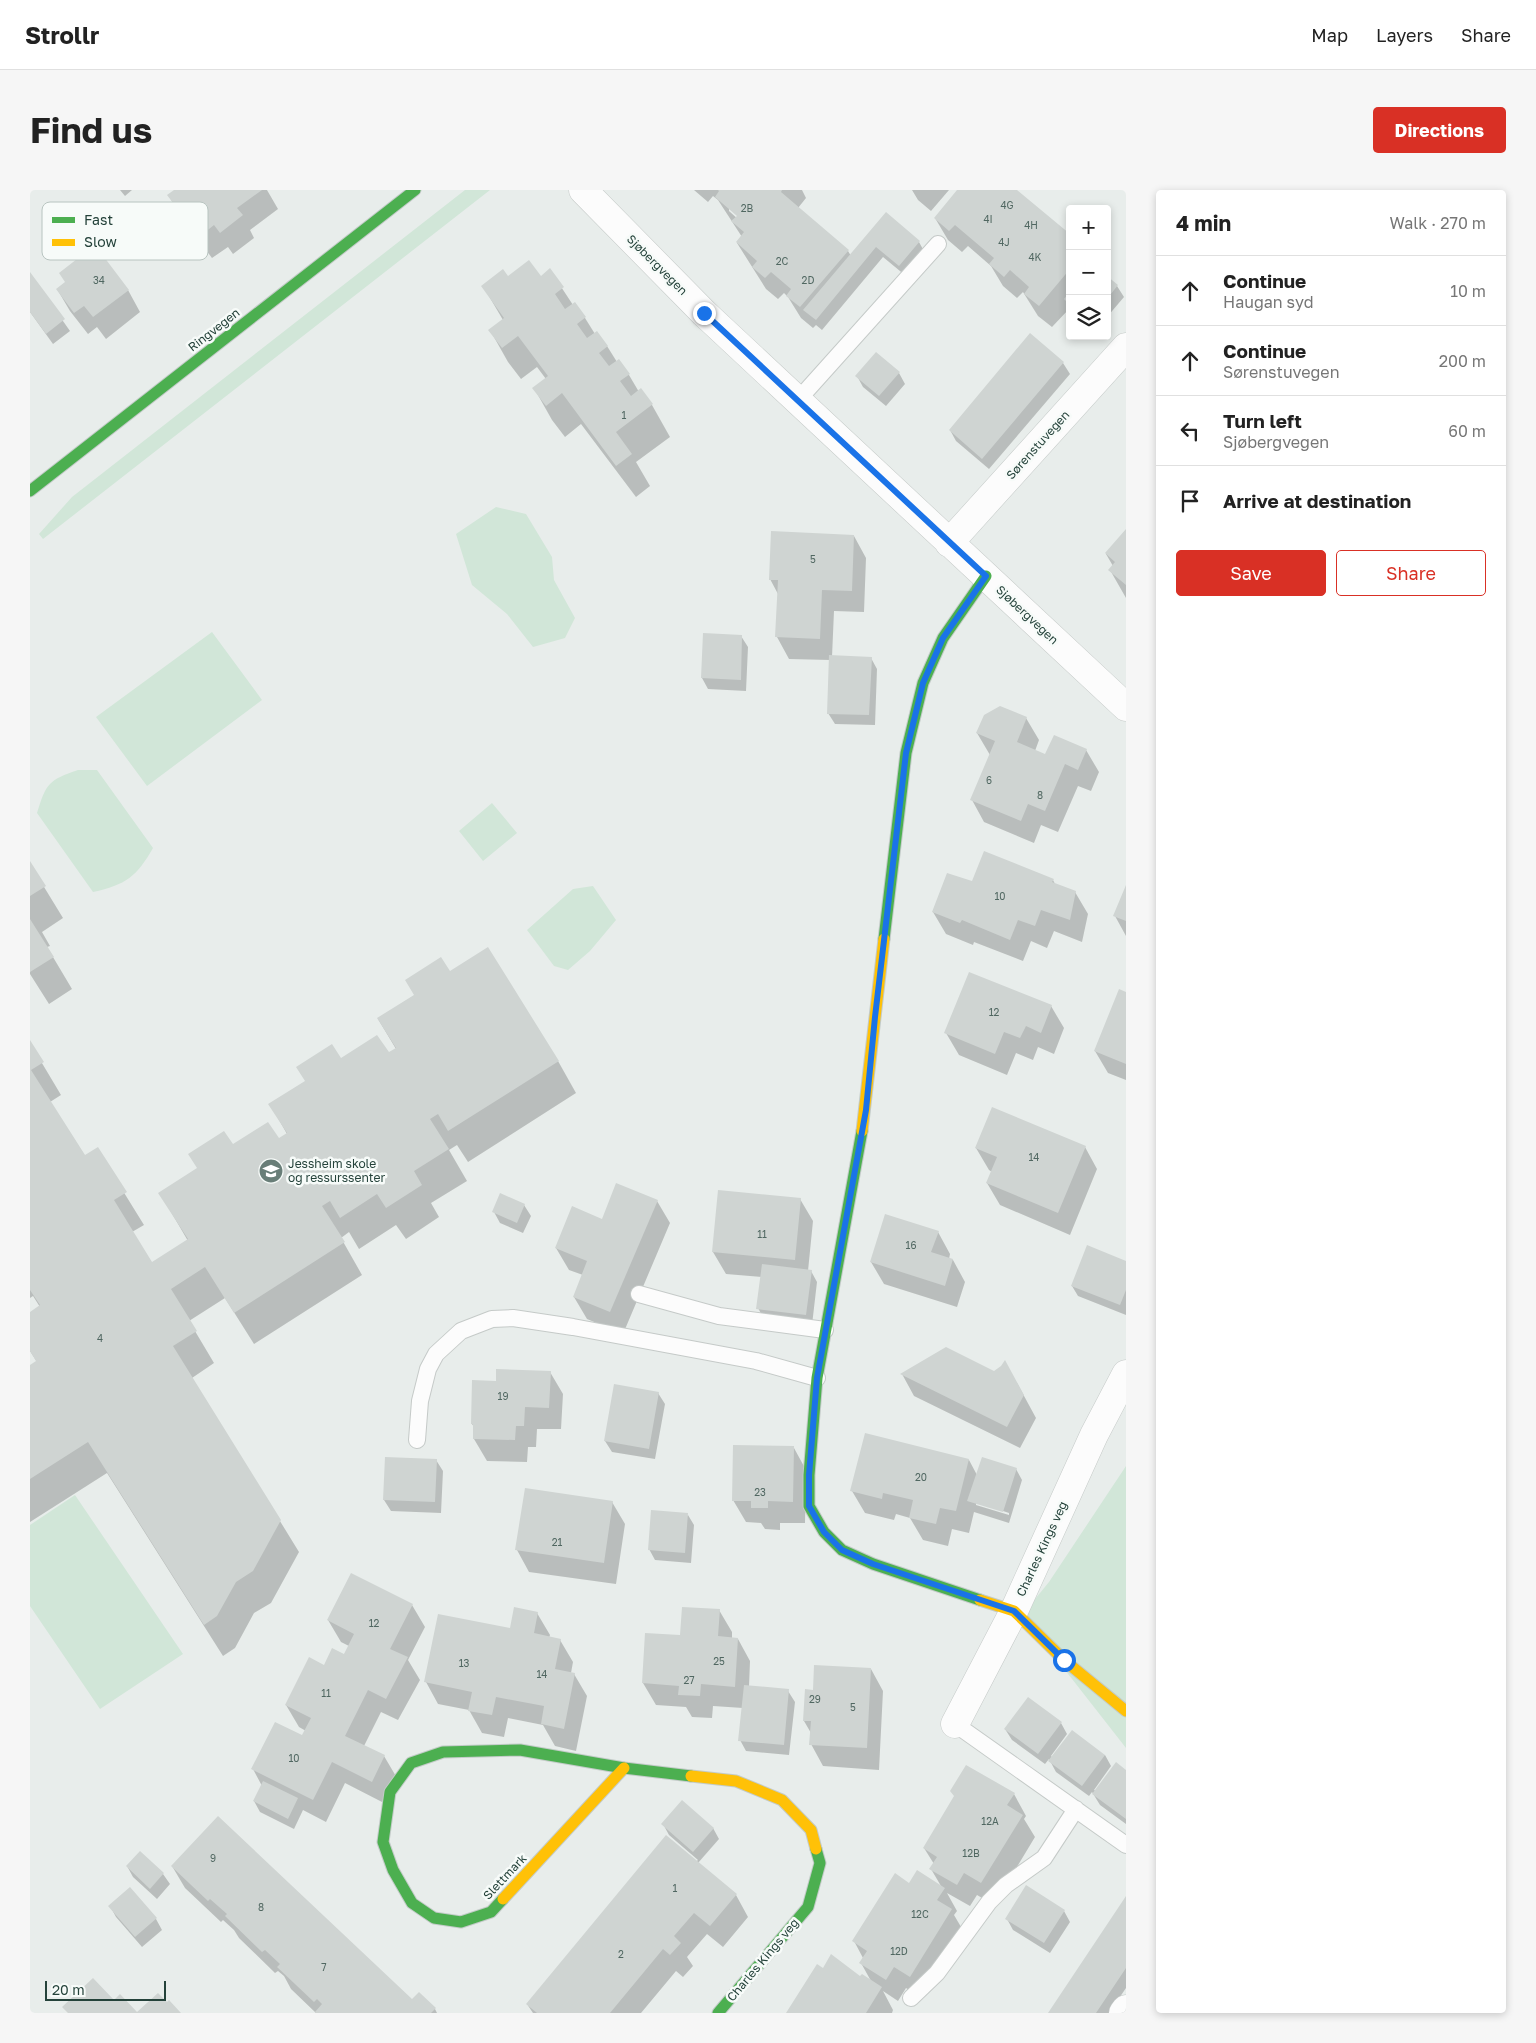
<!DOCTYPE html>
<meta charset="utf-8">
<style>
:root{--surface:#fff;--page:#f6f6f6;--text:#222;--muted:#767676;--line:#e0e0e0;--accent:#d93025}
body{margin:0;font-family:"Golos Text",sans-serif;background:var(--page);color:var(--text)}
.controls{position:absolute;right:15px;top:15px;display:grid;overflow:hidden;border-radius:5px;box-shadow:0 2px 8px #0003}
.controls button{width:45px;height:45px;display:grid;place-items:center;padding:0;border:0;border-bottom:1px solid var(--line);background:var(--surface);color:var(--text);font:25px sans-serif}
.scale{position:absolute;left:15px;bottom:12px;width:121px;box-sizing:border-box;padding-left:5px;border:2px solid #24423a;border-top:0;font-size:14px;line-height:18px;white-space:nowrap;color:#24423a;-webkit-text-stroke:4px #f7fbf9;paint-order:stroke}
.stop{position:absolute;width:15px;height:15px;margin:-11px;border:4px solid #1a73e8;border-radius:50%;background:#fff}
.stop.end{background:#1a73e8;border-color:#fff;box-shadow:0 1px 5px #0008}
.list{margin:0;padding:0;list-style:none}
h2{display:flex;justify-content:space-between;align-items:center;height:65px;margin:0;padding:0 20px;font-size:21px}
h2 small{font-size:16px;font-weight:400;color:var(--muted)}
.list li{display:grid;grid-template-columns:32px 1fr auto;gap:15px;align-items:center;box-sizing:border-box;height:70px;padding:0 20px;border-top:1px solid var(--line)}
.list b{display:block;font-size:19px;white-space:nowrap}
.list p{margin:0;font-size:16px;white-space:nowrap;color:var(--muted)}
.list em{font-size:16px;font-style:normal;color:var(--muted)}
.actions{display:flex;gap:10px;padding:15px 20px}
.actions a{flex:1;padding:11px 0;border:1px solid var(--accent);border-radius:5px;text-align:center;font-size:18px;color:var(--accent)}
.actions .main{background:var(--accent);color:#fff}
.icon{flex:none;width:28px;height:28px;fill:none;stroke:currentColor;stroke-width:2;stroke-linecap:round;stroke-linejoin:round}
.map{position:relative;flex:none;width:1096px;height:1823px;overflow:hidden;border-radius:5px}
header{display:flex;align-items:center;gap:30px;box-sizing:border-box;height:70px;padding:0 25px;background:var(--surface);border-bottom:1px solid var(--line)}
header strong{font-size:24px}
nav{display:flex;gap:28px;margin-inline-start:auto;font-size:18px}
.intro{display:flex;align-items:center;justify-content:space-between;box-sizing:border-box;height:120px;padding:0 30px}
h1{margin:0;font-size:35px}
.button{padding:12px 22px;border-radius:5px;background:var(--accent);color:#fff;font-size:18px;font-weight:700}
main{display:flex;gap:30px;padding:0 30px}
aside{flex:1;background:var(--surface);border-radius:5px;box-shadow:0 2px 8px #0003}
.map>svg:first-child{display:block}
.green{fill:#d1e6d8}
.shadow{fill:#0003;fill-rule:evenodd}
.building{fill:#cfd4d2}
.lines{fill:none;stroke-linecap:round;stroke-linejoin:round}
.lane-casing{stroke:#c5cac8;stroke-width:18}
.street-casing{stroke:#c5cac8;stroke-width:29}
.fast-casing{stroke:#c3cbc8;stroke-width:13}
.slow-casing{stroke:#c3cbc8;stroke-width:13}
.lane{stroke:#fcfcfc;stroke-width:16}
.street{stroke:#fcfcfc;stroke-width:28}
.fast{stroke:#4caf50;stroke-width:11}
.slow{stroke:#ffc107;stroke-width:11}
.route{stroke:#1a73e8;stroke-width:6}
.labels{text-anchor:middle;stroke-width:5;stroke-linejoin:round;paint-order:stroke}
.number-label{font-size:10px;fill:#506761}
.street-label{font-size:12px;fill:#24423a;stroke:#f7fbf9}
.poi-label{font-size:12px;fill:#24423a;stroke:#f7fbf9;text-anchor:start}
.key{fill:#f7fbf9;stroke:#b8c4c0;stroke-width:1}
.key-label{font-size:14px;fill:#24423a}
</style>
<header>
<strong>Strollr</strong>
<nav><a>Map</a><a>Layers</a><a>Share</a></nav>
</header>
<div class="intro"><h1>Find us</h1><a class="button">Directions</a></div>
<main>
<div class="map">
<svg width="1096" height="1823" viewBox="0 0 1096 1823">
<rect width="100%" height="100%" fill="#e8edeb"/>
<!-- green -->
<path class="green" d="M435,0H460L13,349L9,344L42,307Z
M466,317L496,324L522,367L524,390L545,428L535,448L503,457L477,424L442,395L426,344Z
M182,442L232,510L117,596L66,527Z
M48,580H67L123,658C107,686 96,695 63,702L7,623C16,593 19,590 48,580Z
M462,613L487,643L453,671L429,641Z
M563,696L586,730L560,761L538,780L524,776L497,740L543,699Z
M1096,1276V1558L992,1425L1019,1392Z
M45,1305L153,1464L70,1519L0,1416V1335Z"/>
<!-- shadow -->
<path class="shadow" d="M90,0H102L95,6Z
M147,0H237L248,19L220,40L224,48L203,64L198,57L182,68L151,27L139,6Z
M664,0H772L776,8L768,18L818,61L821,66L856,24L889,52L895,63L876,86L853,67L792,140L786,135L783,138L771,128L758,107L754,103L748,109L736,99L707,53L712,47L688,10L683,6L678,12ZM699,18L712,29L710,31L699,21Z
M882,0H919L901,21L888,10Z
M929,0H985L1040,46V118L1022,137L1008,126L993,102L987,108L973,96L961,76L938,56L932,62L918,50L905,28Z
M520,80L543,115L545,113L555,128L565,144L577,156L587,172L599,185L609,202L611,200L622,215L640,247L606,272L620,296L606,307L551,234L535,247L522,230L504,198L516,189L507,177L491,189L478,172L460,140L473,130L453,96L478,88H510Z
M0,84L40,141L23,154L0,122Z
M1077,88L1087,96L1094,107L1077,127Z
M27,99L98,100L110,122L76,149L67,137L58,144L40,121Z
M1000,145L1033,173L1040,184L959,279L926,251L920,240Z
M869,183L875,194L856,216L833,197L827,186Z
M1096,340V408L1080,380L1083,376L1076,364Z
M824,346L836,368L834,422L804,421L802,467L841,468L847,479L845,535L805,534L798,523L800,470L759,469L747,447L748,404L740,389Z
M674,445L711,446L718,457L716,501L678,499L672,488Z
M996,528L1009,550L1005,561L1016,566L1056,560L1069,582L1061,601L1048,596L1028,642L1011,635L1004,653L954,632L942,610L960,565L947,543Z
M0,674L33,728L12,742L20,756L17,757L42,799L19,814L0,784Z
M1023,690L1025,694L1045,702L1058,724L1052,752L1024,741L1017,758L1001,751L993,771L944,752L943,755L916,744L903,722L942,693Z
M1096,698V746L1085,726Z
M419,783L528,871L546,903L438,972L427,955L419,960L437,991L401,1013L409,1027L376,1049L366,1035L329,1059L319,1042L311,1048L332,1085L224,1154L195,1108L159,1131L184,1173L162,1188L269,1362L241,1413L224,1423L205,1458L193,1466L77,1283L0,1332V1176L7,1172L0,1161V1124L10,1117L3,1106L0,1108V853L31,905L20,912L55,966L67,959L114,1035L102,1042L122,1073L158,1051L130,1003L202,956L248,950L257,944L240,914L311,869L358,864L366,859L348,829Z
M1096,803V890L1078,883L1065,861Z
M1021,816L1034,838L1024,864L1008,857L1003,870L986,863L977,885L929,865L916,843Z
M1055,957L1067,979L1040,1045L970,1015L957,993L962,982L959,980L946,958Z
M770,1009L783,1031L778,1081H781L787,1092L782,1135L734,1129L728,1118L732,1087L696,1084L683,1062Z
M627,1011L640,1033L593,1144L557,1129L544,1107L553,1085L539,1080L526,1058L573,1030Z
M494,1015L501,1026L493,1043L470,1033L464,1022Z
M908,1042L920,1064L919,1069L923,1070L935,1092L927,1117L854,1094L841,1072Z
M1096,1072V1125L1048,1106L1042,1096Z
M520,1182L533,1204L531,1239H507L506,1257H498L497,1272L457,1271L444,1249V1237L442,1234L467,1192Z
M872,1184L987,1193L1006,1228L990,1258L884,1206Z
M628,1203L635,1214L625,1269L582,1262L575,1251Z
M764,1258L776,1280L775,1333H750V1340L735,1339L731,1333L716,1332L703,1310Z
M406,1270L413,1281L411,1323L361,1321L354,1310Z
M939,1270L947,1285L986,1279L992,1290L979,1333L944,1322L939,1343L922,1339L918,1356L893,1350L880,1328L866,1324L864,1330L835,1323L822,1301ZM946,1312L979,1323V1325L946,1315Z
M582,1312L595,1334L586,1394L499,1382L487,1360Z
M658,1325L664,1335L661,1373L625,1370L619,1359Z
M382,1415L395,1437L378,1470L390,1490L368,1530L351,1522L334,1556L354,1566L367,1588L354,1613L315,1593L296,1632L273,1620L264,1639L230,1622L224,1611L232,1596L223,1579L273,1547L276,1541L269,1537L256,1515L294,1476L314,1465L319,1456L311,1452L298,1430Z
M689,1420L702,1442V1448L708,1449L720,1471L719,1497L758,1501L765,1512L759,1565L716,1561L710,1550L713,1518L683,1516L682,1528L662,1527L656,1517L626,1515L613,1493L652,1446Z
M507,1423L520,1445L519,1448L530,1450L543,1472L541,1483L544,1484L557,1506L546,1561L525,1556L513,1535L478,1528L474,1547L452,1543L439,1520L408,1514L396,1492Z
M841,1479L853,1501L849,1580L793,1576L781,1554V1543L774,1531L784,1501Z
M1031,1533L1037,1544L1021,1566L1023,1568L1075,1565L1081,1576L1064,1600L1066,1601L1096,1581V1634L1070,1615L1062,1602L1059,1606L1026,1582L1019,1569L1015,1574L982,1550L975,1539Z
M984,1604L996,1626L994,1629L1005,1647L964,1715L947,1705L940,1716L917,1703L927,1721L924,1725L934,1742L892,1808L876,1798L868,1811L853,1801L863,1820L862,1823H758L794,1779L841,1791L831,1773L833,1768L824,1751L880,1694L911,1696L901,1679L904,1674L894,1658Z
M633,1634L683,1638L689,1649L668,1673L706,1705L718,1727L693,1757L677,1744L657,1767L663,1776L653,1787L646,1781L611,1823H503L497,1814L668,1670L639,1645Z
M97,1676L133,1684L140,1694L127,1709L103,1687Z
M142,1676L382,1811L405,1819L407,1823H286L261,1799L254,1786L248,1781L245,1783L209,1748L204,1740L193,1730L191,1732L155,1698Z
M100,1699L126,1729L132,1740L112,1757L86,1727L80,1716Z
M1096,1708V1798L1079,1823H1019Z
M1034,1721L1040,1732L1020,1763L983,1740L977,1729Z"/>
<!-- building -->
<path class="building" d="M144,0H232L207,18L213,25L190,43L184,35L169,47L137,5Z
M688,0H752L751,2L819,60L770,117L756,106L761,99L741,82L735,88L722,77L727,71L706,52L714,42L701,31L707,26L685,7L689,1Z
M927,0H987L1040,44V79L1009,116L994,104L999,97L980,80L974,87L959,74L964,68L925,35L919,41L904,28Z
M856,22L890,51L869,76L846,57L786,130L773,120Z
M65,55L99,100L63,127L54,116L44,123L26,99L35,92L29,83Z
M499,70L511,86L520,78L534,97L525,104L535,119L545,112L556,127L547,134L557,148L567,141L578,156L569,163L579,176L589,169L600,184L590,191L601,206L611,198L623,214L586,242L602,264L586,276L532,203L516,216L502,198L518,186L488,146L472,158L458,140L474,128L451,96L473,79L478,86Z
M0,82L35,129L16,144L0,122Z
M1077,86L1088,95L1077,109Z
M1040,102V115L1034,109Z
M1000,143L1034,172L952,269L919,240Z
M846,162L870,182L849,206L825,186Z
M1096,339V395L1078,380L1085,372L1075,363Z
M741,341L824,345L822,401L792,400L790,449L745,447L748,390H739Z
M673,443L712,445L711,490L671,488Z
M799,465L842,467L839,525L797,524Z
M970,516L997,527L987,552L1015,564L1024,545L1057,559L1048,580L1035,574L1015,621L998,614L991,631L940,610L965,551L946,543L954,525Z
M954,661L1024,689L1022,692L1046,701L1040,730L1011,720L1005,736L988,730L980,750L932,730L930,733L902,722L917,683L942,691Z
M0,671L16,696L0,706Z
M1096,695V731L1083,726Z
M0,729L24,767L0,782Z
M458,757L529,871L418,941L408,924L400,929L419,959L384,981L392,995L356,1018L347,1004L310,1028L300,1011L292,1016L315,1052L204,1123L175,1077L141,1099L167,1141L143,1156L251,1330L223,1381L206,1392L187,1426L174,1435L58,1252L0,1289V1175L6,1171L0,1161V1122L10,1115L0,1100V850L14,872L1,880L55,965L68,957L97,1002L84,1010L122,1072L158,1049L128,1003L167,978L158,964L194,941L203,954L238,932L249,948L257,943L238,914L275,891L266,877L302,854L311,868L347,845L359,862L366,858L347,828L384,805L375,790L411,767L420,781Z
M939,782L1022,815L1011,843L996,836L990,848L974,842L965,864L914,843Z
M1089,799L1096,802V874L1064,861Z
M962,917L1056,956L1028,1023L956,993L967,967L945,958Z
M586,993L628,1010L580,1122L543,1107L557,1071L525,1058L542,1016L572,1029Z
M688,1000L771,1008L765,1070L682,1062Z
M470,1003L495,1014L487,1033L462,1022Z
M855,1024L909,1041L901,1062L923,1069L915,1096L840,1072Z
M1057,1055L1096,1071V1100L1090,1115L1041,1096Z
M732,1074L782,1080L776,1125L726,1119Z
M916,1157L964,1181L971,1176L975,1170L994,1205L977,1237L870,1184Z
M466,1179L521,1181L519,1218L495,1217L494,1236H486L485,1250L443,1249V1234H441L442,1190L466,1191Z
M584,1194L629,1202L619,1259L574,1251Z
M835,1243L939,1269L926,1321L910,1318L906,1334L879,1328L883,1310L853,1303L852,1309L820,1301Z
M703,1255L764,1256L763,1312L738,1311V1318H721V1311H702Z
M355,1267L407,1269L405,1312L353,1310Z
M952,1267L987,1278L973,1322L937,1311Z
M495,1298L583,1311L574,1373L485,1360Z
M621,1320L658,1323L655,1363L618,1360Z
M321,1383L383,1414L360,1459L378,1467L356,1509L338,1500L315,1546L355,1565L342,1592L302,1572L283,1610L221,1579L245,1532L272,1545L281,1528L255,1515L279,1467L294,1475L302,1458L314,1464L324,1444L297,1430Z
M484,1417L508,1422L504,1443L531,1449L525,1479L545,1483L534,1539L511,1534L514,1516L466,1507L462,1525L438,1521L442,1502L394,1492L408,1424L480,1438Z
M652,1417L690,1419L688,1446L708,1448L705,1497L671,1494L670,1506L648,1505L649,1496L612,1493L615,1443L650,1445Z
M784,1475L841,1478L837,1558L779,1555L781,1531H773L775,1499L783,1500Z
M714,1495L759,1499L754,1555L708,1551Z
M998,1507L1032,1532L1008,1564L974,1539Z
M1042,1540L1075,1565L1052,1596L1018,1571Z
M1086,1572L1096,1580V1629L1062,1604Z
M936,1575L985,1603L977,1615L993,1625L951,1693L934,1683L927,1695L899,1679L907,1667L893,1658L924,1606L920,1601Z
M233,1591L268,1608L258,1629L223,1611Z
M652,1610L684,1638L663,1662L631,1634Z
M188,1626L382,1809L389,1802L406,1818L401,1823H286L285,1822L292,1814L287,1809L284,1812L247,1777L250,1774L235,1760L232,1762L195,1726L197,1724L180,1709L178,1711L141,1676Z
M636,1645L707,1704L680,1736L664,1723L644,1746L651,1753L640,1765L633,1759L580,1823H507L496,1814Z
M110,1661L134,1683L120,1699L96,1676Z
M887,1680L915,1698L907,1710L922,1719L880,1787L864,1777L856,1790L829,1773L837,1761L822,1751L865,1683L879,1693Z
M996,1695L1035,1720L1014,1753L975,1729Z
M100,1697L127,1728L105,1747L78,1716Z
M1096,1706V1778L1066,1823H1018Z
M801,1764L830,1786L832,1784L852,1797L836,1823H756L787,1774L793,1778Z
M63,1788L84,1810L90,1804L107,1822L128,1803L137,1812L139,1810L151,1823H38L32,1817Z"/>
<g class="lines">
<defs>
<path id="lane" d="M768,210L908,54
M609,1104L689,1126L795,1140
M387,1250L390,1211L398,1179L406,1164L431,1141L462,1129L483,1128L543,1137L726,1171L787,1188
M925,1534L1096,1655
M881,1808L907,1783L959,1712L976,1695L1014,1668L1046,1619"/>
<path id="street" d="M553,0L674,123L1096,517
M919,353L1096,157
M925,1534L984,1421L1064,1245L1096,1184
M1093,1823L1096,1819"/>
<path id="fast" d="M0,301L385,0
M854,749L876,563L893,493L913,448L956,386
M832,941L787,1188L779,1285V1316L794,1342L812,1360L843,1374L950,1410
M473,1709L461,1722L431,1732L404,1728L382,1713L363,1680L353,1652L360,1602L381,1573L413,1562L490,1560L594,1578L661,1586
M688,1823L778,1717L790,1673L786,1659"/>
<path id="slow" d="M832,941L854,749
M950,1410L984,1421L1034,1470L1096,1521
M661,1586L706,1591L752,1610L781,1640L786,1659
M473,1709L594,1578"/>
</defs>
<!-- lane casing -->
<use href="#lane" class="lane-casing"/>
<!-- street casing -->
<use href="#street" class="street-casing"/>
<!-- fast casing -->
<use href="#fast" class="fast-casing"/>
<!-- slow casing -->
<use href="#slow" class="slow-casing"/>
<!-- lane -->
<use href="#lane" class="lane"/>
<!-- street -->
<use href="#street" class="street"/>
<!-- fast -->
<use href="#fast" class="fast"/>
<!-- slow -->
<use href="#slow" class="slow"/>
</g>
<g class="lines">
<!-- route -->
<path class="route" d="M674,123L956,386L913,448L893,493L876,563L845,827L836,920L787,1188L779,1285V1316L794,1342L812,1360L843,1374L984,1421L1034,1470"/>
</g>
<!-- icons -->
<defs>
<symbol id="school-disc" viewBox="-11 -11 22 22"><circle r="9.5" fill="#697e78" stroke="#f7fbf9"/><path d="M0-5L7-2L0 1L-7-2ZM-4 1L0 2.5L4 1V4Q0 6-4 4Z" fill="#fff"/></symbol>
</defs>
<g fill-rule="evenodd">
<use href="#school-disc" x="227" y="967" width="28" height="28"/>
</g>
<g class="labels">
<!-- number labels -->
<g class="number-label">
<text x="977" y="19">4G</text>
<text x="717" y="22">2B</text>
<text x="958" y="33">4I</text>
<text x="1001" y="39">4H</text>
<text x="974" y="56">4J</text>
<text x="1005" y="71">4K</text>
<text x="752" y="75">2C</text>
<text x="69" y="94">34</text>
<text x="778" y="94">2D</text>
<text x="594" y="229">1</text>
<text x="783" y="373">5</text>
<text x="959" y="594">6</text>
<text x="1010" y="609">8</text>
<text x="970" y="710">10</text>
<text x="964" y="826">12</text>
<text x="1004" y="971">14</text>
<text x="732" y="1048">11</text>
<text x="881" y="1059">16</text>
<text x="70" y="1152">4</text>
<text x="473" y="1210">19</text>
<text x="891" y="1291">20</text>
<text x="730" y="1306">23</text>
<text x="527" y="1356">21</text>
<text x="344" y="1437">12</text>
<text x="689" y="1475">25</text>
<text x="434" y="1477">13</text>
<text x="512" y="1488">14</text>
<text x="659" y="1494">27</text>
<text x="296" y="1507">11</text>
<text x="785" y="1513">29</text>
<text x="823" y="1521">5</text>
<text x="264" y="1572">10</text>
<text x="960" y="1635">12A</text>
<text x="941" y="1667">12B</text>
<text x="183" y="1672">9</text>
<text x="645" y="1702">1</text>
<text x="231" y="1721">8</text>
<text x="890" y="1728">12C</text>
<text x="869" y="1765">12D</text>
<text x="591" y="1768">2</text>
<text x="294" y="1781">7</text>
</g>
<!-- street labels -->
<g class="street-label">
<text transform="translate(627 75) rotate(45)" y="4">Sjøbergvegen</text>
<text transform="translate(184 140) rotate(-38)" y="4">Ringvegen</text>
<text transform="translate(1008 255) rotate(-48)" y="4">Sørenstuvegen</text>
<text transform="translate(997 425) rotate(43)" y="4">Sjøbergvegen</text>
<text transform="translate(1012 1359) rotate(-65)" y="4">Charles Kings veg</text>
<text transform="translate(475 1687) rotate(-47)" y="4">Slettmark</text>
<text transform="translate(733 1770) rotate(-50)" y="4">Charles Kings veg</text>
</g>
<!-- poi labels -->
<g class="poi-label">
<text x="258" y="978">Jessheim skole<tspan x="258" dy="14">og ressurssenter</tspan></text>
</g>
</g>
<!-- legend -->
<rect x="12" y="12" width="166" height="58" rx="8" class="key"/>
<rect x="22" y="27" width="23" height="6" fill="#4caf50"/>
<rect x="22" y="49" width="23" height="7" fill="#ffc107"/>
<g class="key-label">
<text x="54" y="35">Fast</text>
<text x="54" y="57">Slow</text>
</g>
</svg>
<div class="controls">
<button>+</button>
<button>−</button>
<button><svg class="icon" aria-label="layers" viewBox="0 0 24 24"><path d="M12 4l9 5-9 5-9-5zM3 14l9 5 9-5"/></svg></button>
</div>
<div class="scale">20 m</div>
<div class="stop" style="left:1034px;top:1470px"></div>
<div class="stop end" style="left:674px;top:123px"></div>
</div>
<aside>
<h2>4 min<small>Walk · 270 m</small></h2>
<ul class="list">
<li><svg class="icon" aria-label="ahead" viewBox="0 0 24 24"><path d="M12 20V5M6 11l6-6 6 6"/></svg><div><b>Continue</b><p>Haugan syd</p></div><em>10 m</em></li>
<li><svg class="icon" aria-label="ahead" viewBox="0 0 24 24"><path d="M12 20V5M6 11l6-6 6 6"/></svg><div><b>Continue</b><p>Sørenstuvegen</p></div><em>200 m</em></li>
<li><svg class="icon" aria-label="left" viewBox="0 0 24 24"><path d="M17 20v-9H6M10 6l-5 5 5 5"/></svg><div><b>Turn left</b><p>Sjøbergvegen</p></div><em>60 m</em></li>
<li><svg class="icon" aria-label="arrive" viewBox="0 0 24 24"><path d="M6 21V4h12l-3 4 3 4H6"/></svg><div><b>Arrive at destination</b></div></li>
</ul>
<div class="actions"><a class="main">Save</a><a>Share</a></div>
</aside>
</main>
